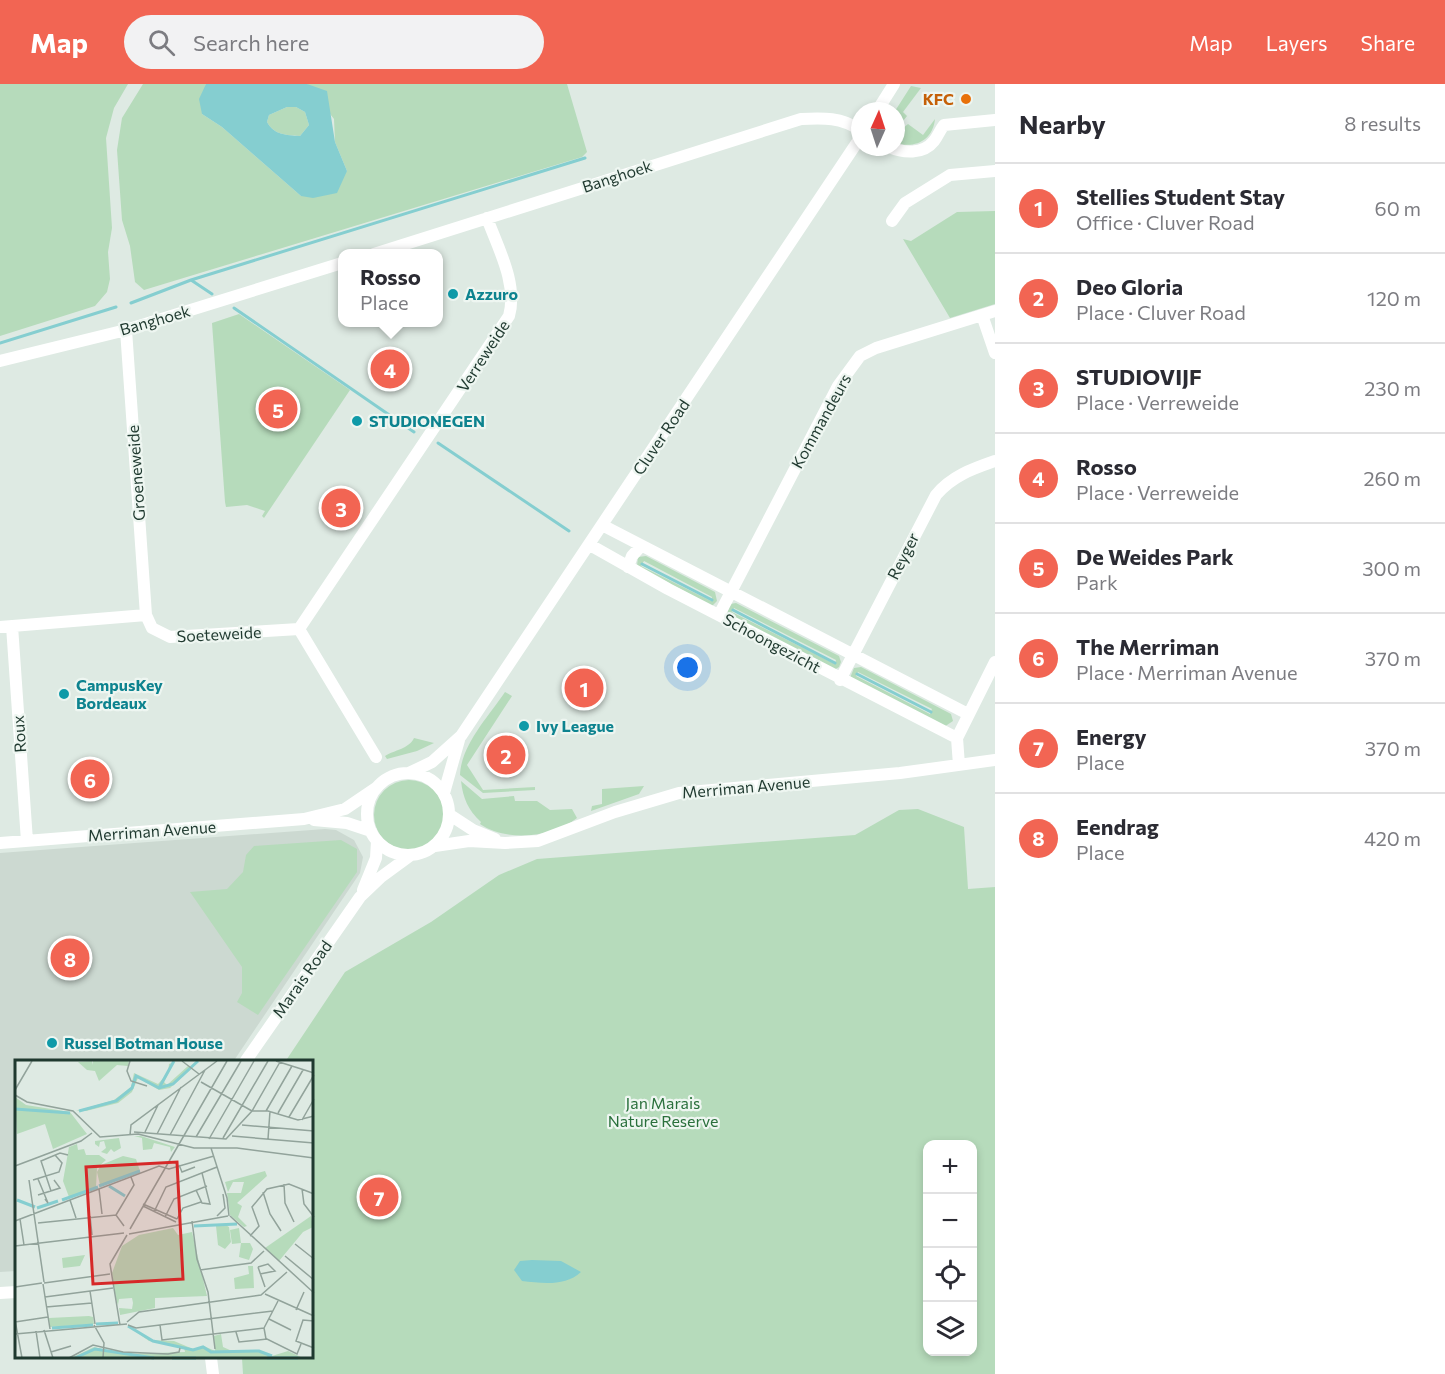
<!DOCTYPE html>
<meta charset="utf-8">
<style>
:root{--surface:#fff;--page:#f2f2f3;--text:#2b2b33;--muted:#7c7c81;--line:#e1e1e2;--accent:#f26553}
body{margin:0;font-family:Commissioner,sans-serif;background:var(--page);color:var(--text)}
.controls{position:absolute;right:18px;bottom:18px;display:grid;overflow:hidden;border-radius:12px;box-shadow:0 3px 9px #0003}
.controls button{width:54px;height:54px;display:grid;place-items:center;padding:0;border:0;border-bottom:2px solid var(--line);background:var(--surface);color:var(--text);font:30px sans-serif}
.compass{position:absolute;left:851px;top:18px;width:54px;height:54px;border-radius:50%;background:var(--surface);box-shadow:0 3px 9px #0003;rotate:3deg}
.you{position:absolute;left:688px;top:584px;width:21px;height:21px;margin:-15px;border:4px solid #fff;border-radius:50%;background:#1a73e8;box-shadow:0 0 0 9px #1a73e833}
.badge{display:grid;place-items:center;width:39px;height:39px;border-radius:50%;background:var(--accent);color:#fff;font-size:20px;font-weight:700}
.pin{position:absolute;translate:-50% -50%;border:3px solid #fff;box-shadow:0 2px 6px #0006}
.popup{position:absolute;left:338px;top:165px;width:105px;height:78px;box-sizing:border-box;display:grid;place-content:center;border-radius:12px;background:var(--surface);filter:drop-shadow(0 2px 4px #0005);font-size:20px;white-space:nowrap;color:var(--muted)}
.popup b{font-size:22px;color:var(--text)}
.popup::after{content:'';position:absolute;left:50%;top:100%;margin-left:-12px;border:12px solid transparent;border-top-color:var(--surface)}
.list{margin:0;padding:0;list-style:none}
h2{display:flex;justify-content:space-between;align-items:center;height:78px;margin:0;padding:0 24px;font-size:26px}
h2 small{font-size:20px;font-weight:400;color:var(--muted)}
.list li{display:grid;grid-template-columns:39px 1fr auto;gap:18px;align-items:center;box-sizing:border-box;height:90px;padding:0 24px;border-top:2px solid var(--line)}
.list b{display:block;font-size:22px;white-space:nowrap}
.list p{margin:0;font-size:20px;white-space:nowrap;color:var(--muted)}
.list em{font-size:20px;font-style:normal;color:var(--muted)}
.icon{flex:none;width:33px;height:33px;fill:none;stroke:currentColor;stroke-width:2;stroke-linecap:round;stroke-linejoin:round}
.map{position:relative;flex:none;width:995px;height:1290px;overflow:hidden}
header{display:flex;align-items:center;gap:36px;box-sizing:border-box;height:84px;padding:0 30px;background:var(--accent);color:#fff}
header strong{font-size:28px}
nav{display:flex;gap:33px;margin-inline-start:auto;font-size:21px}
.search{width:420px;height:54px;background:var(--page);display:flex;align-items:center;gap:15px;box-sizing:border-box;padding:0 21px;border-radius:33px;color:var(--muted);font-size:22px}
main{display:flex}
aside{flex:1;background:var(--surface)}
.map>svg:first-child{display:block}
.built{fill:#ccd9d1}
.green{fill:#b6dbbb;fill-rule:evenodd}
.water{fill:#85ced0;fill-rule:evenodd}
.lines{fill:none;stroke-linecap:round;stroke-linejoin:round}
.stream{stroke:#85ced0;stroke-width:3}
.minor{stroke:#fff;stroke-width:12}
.food-dot{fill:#e8710a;stroke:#eef6f1;stroke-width:2}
.culture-dot{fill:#0f9aa8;stroke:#eef6f1;stroke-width:2}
.labels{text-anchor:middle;stroke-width:4.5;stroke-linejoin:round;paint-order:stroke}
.food-label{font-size:16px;font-weight:bold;fill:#c56008;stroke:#eef6f1;text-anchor:end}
.street-label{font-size:16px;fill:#1f392f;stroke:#eef6f1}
.culture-label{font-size:16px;font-weight:bold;fill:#0d838f;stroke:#eef6f1;text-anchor:start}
.park-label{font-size:16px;fill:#2a703c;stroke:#eef6f1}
.inset-river{fill:none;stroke:#85ced0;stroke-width:3}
.inset-road{fill:none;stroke:#92a39b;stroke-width:1.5}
.view{fill:#d62828;fill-opacity:0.15;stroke:#d62828;stroke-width:3}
.inset-edge{fill:none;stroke:#1f392f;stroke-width:3}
</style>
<header>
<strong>Map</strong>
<div class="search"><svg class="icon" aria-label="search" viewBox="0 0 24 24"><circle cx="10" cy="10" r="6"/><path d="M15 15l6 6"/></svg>Search here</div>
<nav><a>Map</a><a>Layers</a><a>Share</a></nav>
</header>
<main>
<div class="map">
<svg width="995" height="1290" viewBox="0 0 995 1290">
<rect width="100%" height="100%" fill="#deeae3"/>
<!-- built -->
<path class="built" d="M325,745L336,746L354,756L363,773L360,789L233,978H16V1187L0,1188V769Z"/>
<!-- green -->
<path class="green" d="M0,0H128L114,24L106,54L112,144L108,168L110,195L107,208L95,222L0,252Z
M143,0H206L202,30L222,43L301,112L347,87L335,58L334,35L307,0H567L587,68L582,73L144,206L135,198L130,162L122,136L117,66L122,34Z
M911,2L921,4L903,28L907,32L896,46L895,27Z
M287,23H296L305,28L309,41L300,52C286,51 274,51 267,38L269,31Z
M935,35C933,56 915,65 896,59V50L908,40L923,51Z
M995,127V220L950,234L903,155L911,157L957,128Z
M239,230L350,306L264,434L262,432L265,427L247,421L226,423L225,418L212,239Z
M646,472L715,508L717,517L712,522L637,482L638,473ZM644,477L712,513L711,517L641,482Z
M736,519L839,572L841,578L839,583L834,586L727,530L730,520ZM734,524L836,576L835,580L732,528Z
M861,583L951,630L953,637L944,643L850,594L854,584ZM858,588L932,625L930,630L856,592Z
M505,608L512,612L467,681L483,706L535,703V706L483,709L460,691C461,661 489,632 505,608Z
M414,654L434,659L417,667L387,675L385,672C394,666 409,665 414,654Z
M374 731a35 35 0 1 1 70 0a35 35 0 1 1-70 0Z
M461,697L482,715L514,712L515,717H537L550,726L572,725L577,734C552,754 506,758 480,740L481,738C468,726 463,714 461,697Z
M644,702L639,710L591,727L592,722L602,720V705Z
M918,725L964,743L968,805L995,803V1290H243L242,1274H312V978H285L345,888L431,838L499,791L537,775L855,751L899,726ZM928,1060H972V1268H928Z
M341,756L357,765V788L258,931L237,918L242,909V883L190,808L227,805L243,788L246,771L254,762Z"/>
<!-- water -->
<path class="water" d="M206,0H307L327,7L335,58L347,87L337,109L313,114L301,112L222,43L202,30L199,15ZM287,23H296L305,28L309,41L300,52C286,51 274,51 267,38L269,31Z
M532,1176L561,1177L581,1188C565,1203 541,1199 522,1197L514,1186L520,1177Z"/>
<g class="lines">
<!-- stream -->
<path class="stream" d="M191,196L212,210
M131,219L191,196L585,74
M234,224L414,348
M0,259L116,223
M438,359L569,447
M642,480L712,516
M733,526L835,579
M857,590L931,628"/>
<!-- minor -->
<path class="minor" d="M877,27L894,0
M889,63C903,69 923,71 934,57C938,52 940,46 944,41L995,36
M892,137L905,119L950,91L995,87
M374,170L801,35C823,34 841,33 860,46
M982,231L995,269
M126,246L146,531
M0,277L126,246L342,179
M602,441L968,630
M590,461L668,505L957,654
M628,483L632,472L641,462
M719,531L838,302L860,272L876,264L995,227
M12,542L27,757
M0,543L146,531L152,544L170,553L299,545L376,673
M299,545L509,232C518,200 498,164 487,134
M840,596L936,411C952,392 972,385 995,377
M959,681L957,654L995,578
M409,689L432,678L461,652L860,54
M367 730a41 41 0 1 1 82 0a41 41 0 1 1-82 0Z
M444,709L459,656
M450,731L473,746L495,755
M314,736L347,739L371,747
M0,759L304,735L345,725L376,704
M435,762L469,757L505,759L538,757L615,728L679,709L900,689L995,676
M363,806L376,774L377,757
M245,978L360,813L381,793L411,771
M0,1209L16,1208
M211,1274L213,1290"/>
</g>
<!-- markers -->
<circle class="food-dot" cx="966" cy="15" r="6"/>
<g class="culture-dot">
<circle cx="453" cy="210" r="6"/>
<circle cx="357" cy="337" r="6"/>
<circle cx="64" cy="610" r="6"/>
<circle cx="524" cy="642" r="6"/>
<circle cx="52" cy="959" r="6"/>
</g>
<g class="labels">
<!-- food labels -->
<g class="food-label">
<text x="954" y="21">KFC</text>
</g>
<!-- street labels -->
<g class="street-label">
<text transform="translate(617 92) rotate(-18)" y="6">Banghoek</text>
<text transform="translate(155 236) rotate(-16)" y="6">Banghoek</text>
<text transform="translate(483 272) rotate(-57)" y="6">Verreweide</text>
<text transform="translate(821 337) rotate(-61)" y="6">Kommandeurs</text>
<text transform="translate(661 353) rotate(-56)" y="6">Cluver Road</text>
<text transform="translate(136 389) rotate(-94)" y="6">Groeneweide</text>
<text transform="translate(903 472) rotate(-63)" y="6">Reyger</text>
<text transform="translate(219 550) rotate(-3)" y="6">Soeteweide</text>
<text transform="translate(772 559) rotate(28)" y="6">Schoongezicht</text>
<text transform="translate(19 650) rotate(-94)" y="6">Roux</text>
<text transform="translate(746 703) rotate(-5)" y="6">Merriman Avenue</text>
<text transform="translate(152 747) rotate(-4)" y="6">Merriman Avenue</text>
<text transform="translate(302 895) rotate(-55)" y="6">Marais Road</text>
</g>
<!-- culture labels -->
<g class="culture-label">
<text x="465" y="216">Azzuro</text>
<text x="369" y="343">STUDIONEGEN</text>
<text x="76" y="607">CampusKey<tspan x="76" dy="18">Bordeaux</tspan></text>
<text x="536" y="648">Ivy League</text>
<text x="64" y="965">Russel Botman House</text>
</g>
<!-- park labels -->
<g class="park-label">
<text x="663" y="1025">Jan Marais<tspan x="663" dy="18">Nature Reserve</tspan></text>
</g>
</g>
<!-- overview -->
<g transform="translate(15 976)">
<rect width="298" height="298" fill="#deeae3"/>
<path d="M77,1V5L78,1H114L113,6L102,5L84,21L80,11L72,10L63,2ZM159,2L149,22L152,25L173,6L176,9L155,28L144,30L123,18L117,32L103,43L71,51H61L99,40L116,27L119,13L143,24L153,13L154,4ZM0,37L11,45L55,52L72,74L38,89L30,64L2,74ZM119,76H126L160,87L156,92L155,87L139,83L137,89L128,90L127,78ZM104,78L106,88L99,92L96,89L92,94L86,92L91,88L89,81L85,82L84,87L80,84V81ZM62,84L63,90L69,89L71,95H84L91,100L82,108L81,127L54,137L48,121L54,87ZM108,96L121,99L125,111L85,125L82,112L86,105ZM250,111L252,116L222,143L227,146L223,157L232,166L229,167L215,155L212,133H226L229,122H218L213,132L210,122ZM296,156L298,167L288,172L264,201L250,188ZM209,164L214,167L216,182L210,189L203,185L201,166ZM158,168L163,175L177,172L192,236L140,238V248L105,255L104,248L117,249L118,243L117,238L104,239L103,245L101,239L97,213L107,186L124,175ZM224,168L226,183H235L238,189L234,200L224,197L226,183L217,184L215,170ZM70,195L65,206L48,208L47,198ZM233,206H238L239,228L220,229L219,218L234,214ZM74,256L78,257L79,264L35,267L34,258ZM113,266L138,280L159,281L178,289L189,286L200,291L199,276L206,274L208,287L217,291H244L257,296L273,291L288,298H56L79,287L109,294L170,292L169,287L134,281Z" fill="#b6dbbb"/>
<path class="inset-river" d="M144,28L159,1M0,49L55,53M64,51L101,41L117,28L121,16L144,28L158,24L183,1M84,126L125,111M94,126L110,136M2,140L20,147M47,140L83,127M22,148L43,141M179,166L222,164M81,264L103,263M113,266L138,281L178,290L188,287L196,292L244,291L257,296M37,268L78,265M60,298L80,289L139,298M157,298H181M252,298H283"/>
<path class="inset-road" d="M115,1L112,11L116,21L132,26M167,1L184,14M261,1L299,13M186,22L237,51M0,30L17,1M0,35L12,42L58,51L85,77L123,74L179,88H222L299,98M237,51H253L283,60L299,56M251,51L277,6M263,53L288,10M274,57L299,15M287,60L299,39M227,65L299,71M119,72L211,79L237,51L265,2M130,72L143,45M142,74L166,27M115,75L116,65L202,1M155,75L190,10M217,76L299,83M181,77L226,1M208,78L253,1M194,79L239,1M253,79L255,51M196,88L212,138L214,156M164,105L167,112L180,107M0,106L66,81L77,73M23,119L33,143L30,139M14,120L29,222M18,120L44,112L47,103L40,95M269,124L270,143L279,162M84,129L87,154M287,129L289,144L299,157M181,130L187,143L195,144L187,113M36,131L26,101L45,93L53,95M248,132L255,154L266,171M23,135L45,128L39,120M55,140L61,158M128,144L162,159M128,146L161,162M139,152L151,127L202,107M101,155L119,125L116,117M75,156L77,175M202,156L210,148L208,134M215,156L299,233M150,157L159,139L192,126M5,159L9,185M162,159L168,148L186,142M0,161L144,106L154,109L199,96M177,161L182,199L193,232L200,289M23,163L101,155L109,166M115,169L212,1M114,174L213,156M235,176L244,166L237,147L252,129L274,124L299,134M280,184L299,199M0,186L109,173M270,196L299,220M243,207L253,204L260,211L245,214M243,207L250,227M185,210L236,203L249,191M29,223L95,214M28,224L35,269M0,227L27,223M75,231L80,264M250,234L299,256M30,237L98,228M31,247L77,243M281,250L289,232M254,259L276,270M0,260L7,298M299,261L288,260L281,281L299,288M0,262L33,257M112,262L124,252L246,235L272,212M79,265L89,283L88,298M105,265L95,204L112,175M113,265L121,268L258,251M145,265L147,280L249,268M29,270L38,298M21,271L25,298M221,272L224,282L252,279L282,294L286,284M0,274L112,264M251,279L249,268L263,241M36,292L56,286M54,298L78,285L108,292L153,294L164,292L165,288"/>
<path class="view" d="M162,102L168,219L78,224L71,107Z"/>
<rect width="298" height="298" class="inset-edge"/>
</g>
</svg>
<div class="controls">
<button>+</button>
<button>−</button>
<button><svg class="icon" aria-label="locate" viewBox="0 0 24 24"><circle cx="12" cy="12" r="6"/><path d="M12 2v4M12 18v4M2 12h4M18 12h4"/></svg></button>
<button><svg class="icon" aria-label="layers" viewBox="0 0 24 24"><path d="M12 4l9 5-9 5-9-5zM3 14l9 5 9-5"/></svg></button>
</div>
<svg class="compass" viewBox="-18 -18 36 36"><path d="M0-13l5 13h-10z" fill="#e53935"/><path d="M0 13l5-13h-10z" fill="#7c7c81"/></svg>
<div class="you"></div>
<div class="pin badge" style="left:584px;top:604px">1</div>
<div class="pin badge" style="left:506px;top:671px">2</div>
<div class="pin badge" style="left:341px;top:424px">3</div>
<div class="pin badge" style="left:390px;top:285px">4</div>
<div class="popup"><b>Rosso</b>Place</div>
<div class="pin badge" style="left:278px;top:325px">5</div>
<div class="pin badge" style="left:90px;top:695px">6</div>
<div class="pin badge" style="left:379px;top:1113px">7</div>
<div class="pin badge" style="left:70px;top:874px">8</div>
</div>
<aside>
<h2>Nearby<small>8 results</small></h2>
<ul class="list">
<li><span class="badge">1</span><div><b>Stellies Student Stay</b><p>Office · Cluver Road</p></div><em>60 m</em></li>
<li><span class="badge">2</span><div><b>Deo Gloria</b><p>Place · Cluver Road</p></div><em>120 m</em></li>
<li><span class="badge">3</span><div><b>STUDIOVIJF</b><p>Place · Verreweide</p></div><em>230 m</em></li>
<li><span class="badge">4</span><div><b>Rosso</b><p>Place · Verreweide</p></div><em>260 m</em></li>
<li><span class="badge">5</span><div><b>De Weides Park</b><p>Park</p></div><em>300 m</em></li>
<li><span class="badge">6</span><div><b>The Merriman</b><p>Place · Merriman Avenue</p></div><em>370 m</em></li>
<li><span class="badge">7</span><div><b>Energy</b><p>Place</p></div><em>370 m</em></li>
<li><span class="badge">8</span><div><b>Eendrag</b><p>Place</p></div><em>420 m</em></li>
</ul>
</aside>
</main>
